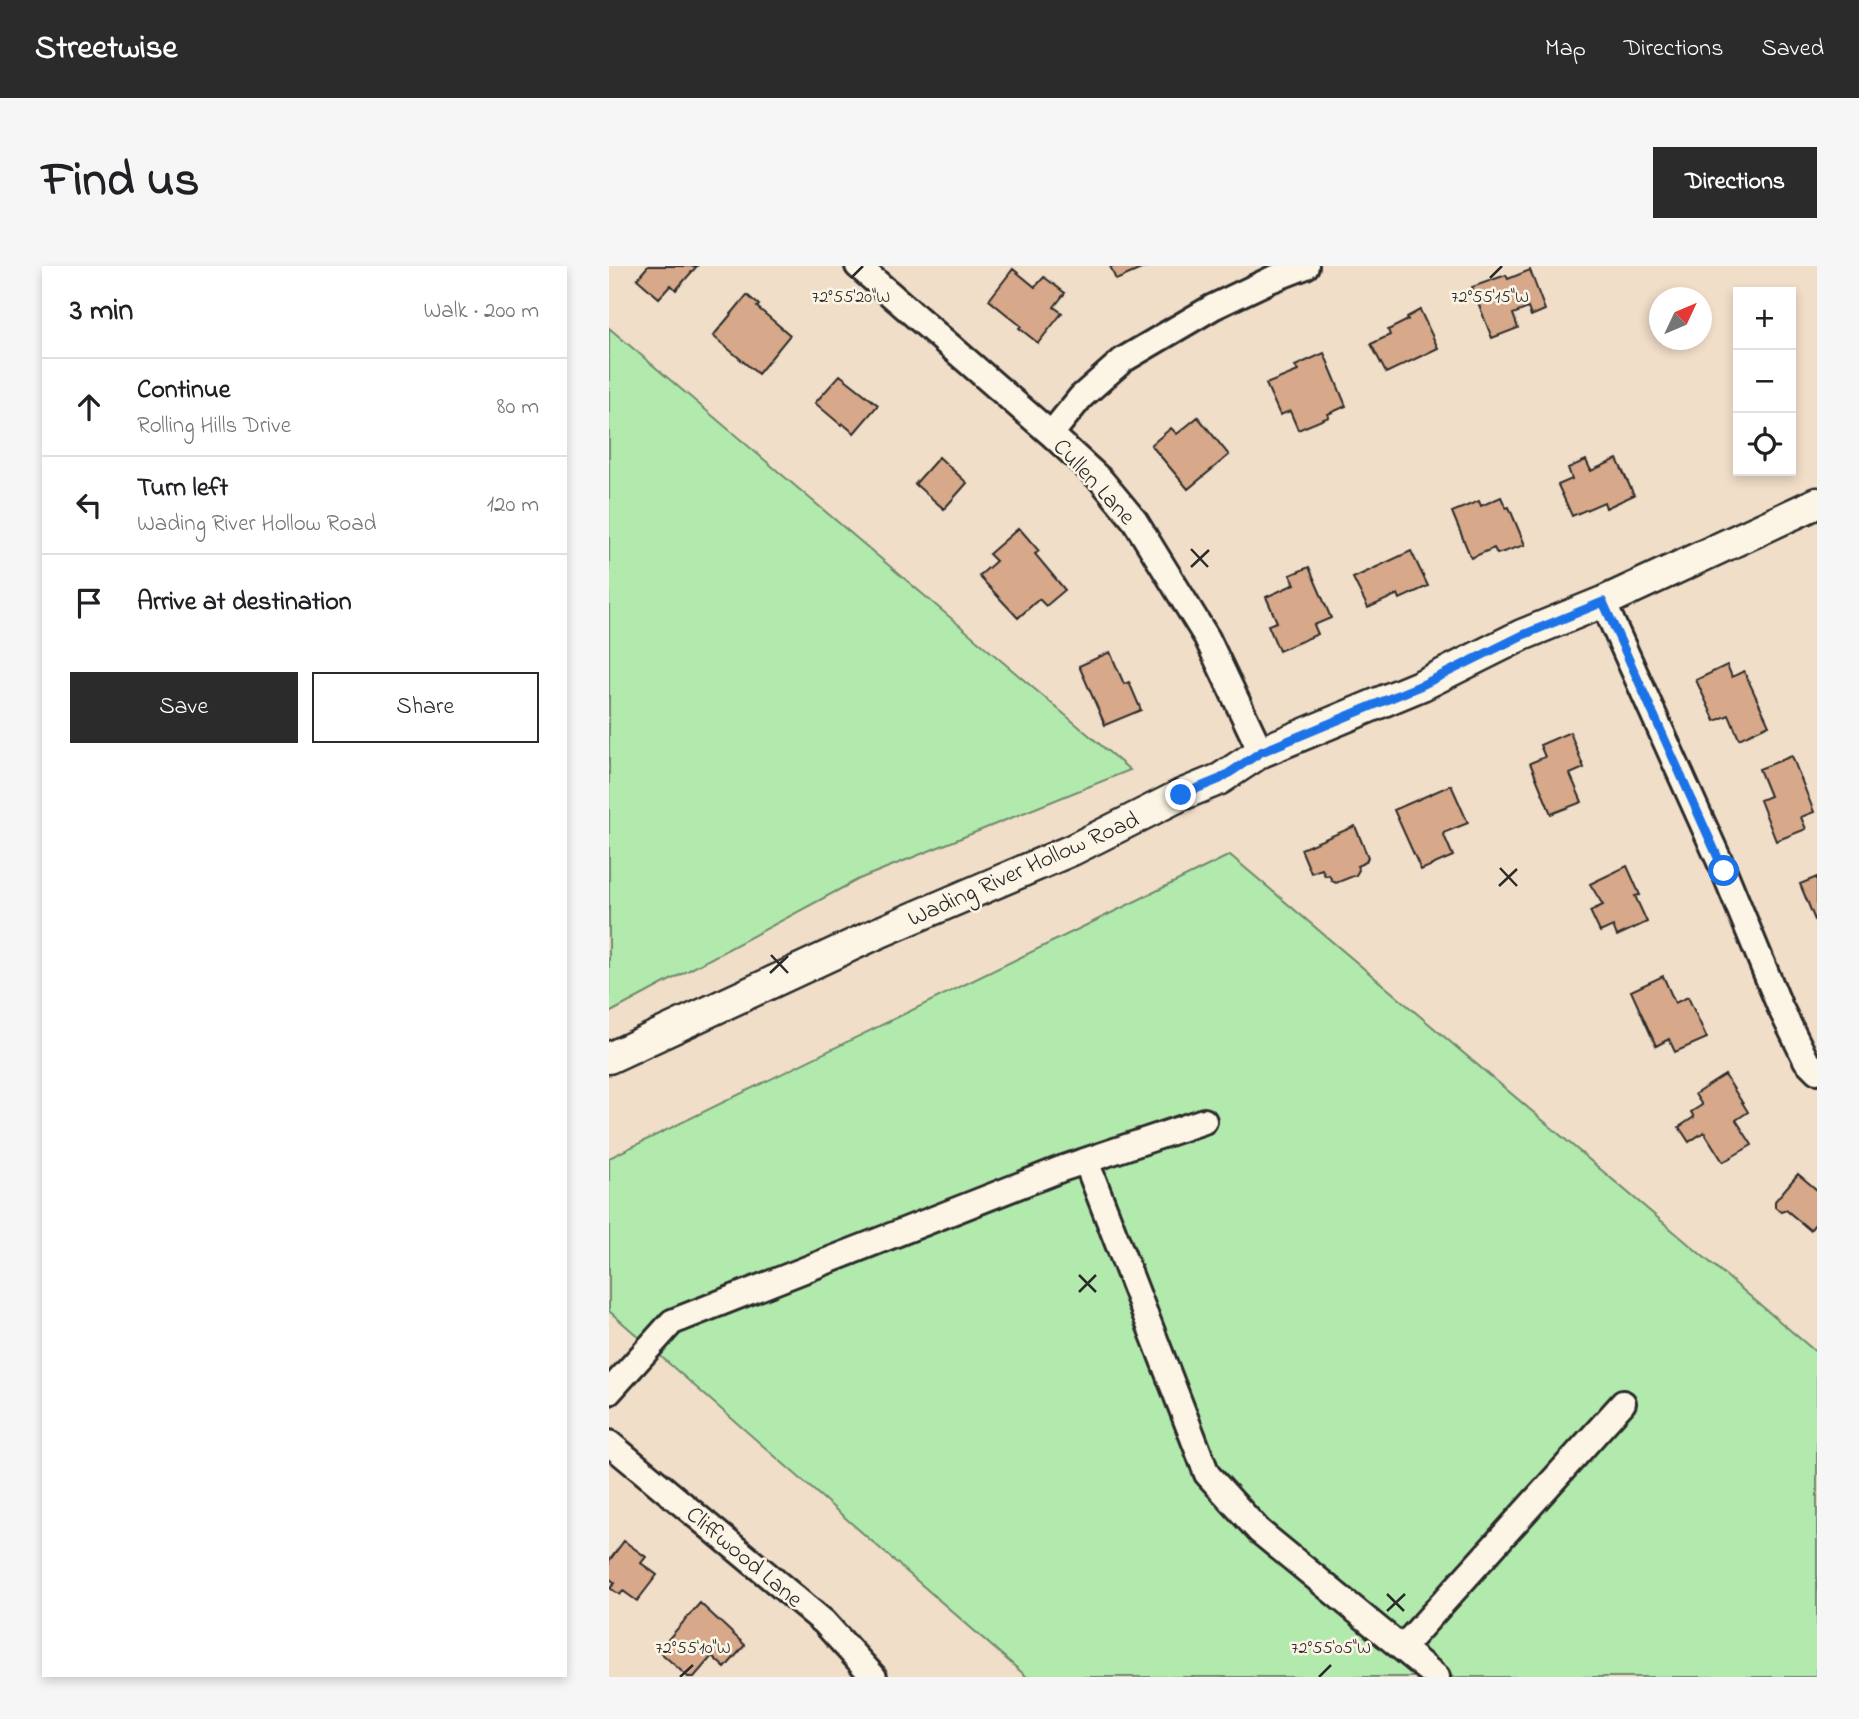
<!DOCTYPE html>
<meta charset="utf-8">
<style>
:root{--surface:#fff;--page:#f6f6f6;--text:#202124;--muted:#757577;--line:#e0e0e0;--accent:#2b2b2b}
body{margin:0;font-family:"Indie Flower",sans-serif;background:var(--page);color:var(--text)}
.controls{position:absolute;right:21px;top:21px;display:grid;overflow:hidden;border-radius:0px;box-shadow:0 4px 10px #0003}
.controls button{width:63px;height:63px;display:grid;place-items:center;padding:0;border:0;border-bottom:2px solid var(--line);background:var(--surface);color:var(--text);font:35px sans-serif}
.compass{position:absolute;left:1040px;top:21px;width:63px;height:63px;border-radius:50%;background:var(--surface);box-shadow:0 4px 10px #0003;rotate:46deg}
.stop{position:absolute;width:21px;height:21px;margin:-16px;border:5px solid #1a73e8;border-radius:50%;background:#fff}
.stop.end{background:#1a73e8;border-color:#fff;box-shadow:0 2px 7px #0008}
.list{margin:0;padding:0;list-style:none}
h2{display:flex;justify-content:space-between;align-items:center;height:91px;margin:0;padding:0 28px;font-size:30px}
h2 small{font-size:23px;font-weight:400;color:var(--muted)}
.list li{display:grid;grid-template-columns:46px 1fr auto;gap:21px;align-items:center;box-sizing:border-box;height:98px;padding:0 28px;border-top:2px solid var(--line)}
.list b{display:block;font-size:26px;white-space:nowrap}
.list p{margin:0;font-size:23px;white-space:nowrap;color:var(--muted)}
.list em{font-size:23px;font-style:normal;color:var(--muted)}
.actions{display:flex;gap:14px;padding:21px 28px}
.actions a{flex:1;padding:16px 0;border:2px solid var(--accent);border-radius:0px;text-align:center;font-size:24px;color:var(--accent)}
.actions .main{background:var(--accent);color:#fff}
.icon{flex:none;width:38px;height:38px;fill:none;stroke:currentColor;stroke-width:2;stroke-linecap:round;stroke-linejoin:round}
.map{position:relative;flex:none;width:1208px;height:1411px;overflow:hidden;border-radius:0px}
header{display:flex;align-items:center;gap:42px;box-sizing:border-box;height:98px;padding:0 35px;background:var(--accent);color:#fff}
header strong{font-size:33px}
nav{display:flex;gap:38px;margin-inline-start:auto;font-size:24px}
.intro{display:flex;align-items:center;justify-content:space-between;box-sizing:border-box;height:168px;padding:0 42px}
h1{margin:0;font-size:49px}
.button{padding:18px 32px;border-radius:0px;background:var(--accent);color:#fff;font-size:24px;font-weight:700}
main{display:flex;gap:42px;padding:0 42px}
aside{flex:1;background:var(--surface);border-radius:0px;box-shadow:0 4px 10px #0003}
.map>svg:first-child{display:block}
.green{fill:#b2eaae;stroke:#6e8a6c;stroke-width:2}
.building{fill:#d7a889;stroke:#2b2b2b;stroke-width:2}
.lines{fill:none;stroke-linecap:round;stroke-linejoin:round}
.minor-casing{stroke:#2b2b2b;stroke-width:30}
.tertiary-casing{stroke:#2b2b2b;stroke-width:35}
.minor{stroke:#fcf5e5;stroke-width:24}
.tertiary{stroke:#fcf5e5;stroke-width:30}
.route{stroke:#1a73e8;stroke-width:9}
.ticks{fill:none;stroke:#2b2b2b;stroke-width:2.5}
.labels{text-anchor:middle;stroke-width:5;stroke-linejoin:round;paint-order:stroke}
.street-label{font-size:24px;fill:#2b2b2b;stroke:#fcf5e5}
.ticks-label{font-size:18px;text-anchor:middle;fill:#2b2b2b;stroke:#fcf5e5;stroke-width:5;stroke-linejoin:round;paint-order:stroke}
</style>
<header>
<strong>Streetwise</strong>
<nav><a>Map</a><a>Directions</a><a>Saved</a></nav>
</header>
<div class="intro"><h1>Find us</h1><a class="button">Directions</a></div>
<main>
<aside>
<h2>3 min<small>Walk · 200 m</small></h2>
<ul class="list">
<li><svg class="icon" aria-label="ahead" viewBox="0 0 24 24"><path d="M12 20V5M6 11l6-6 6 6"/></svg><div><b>Continue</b><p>Rolling Hills Drive</p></div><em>80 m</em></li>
<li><svg class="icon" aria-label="left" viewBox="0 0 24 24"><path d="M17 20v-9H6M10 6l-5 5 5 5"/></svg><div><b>Turn left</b><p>Wading River Hollow Road</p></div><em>120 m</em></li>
<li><svg class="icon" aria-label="arrive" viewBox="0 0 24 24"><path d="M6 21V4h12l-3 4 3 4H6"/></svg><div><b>Arrive at destination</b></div></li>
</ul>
<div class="actions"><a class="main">Save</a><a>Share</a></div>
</aside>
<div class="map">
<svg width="1208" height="1411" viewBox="0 0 1208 1411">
<rect width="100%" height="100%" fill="#f1dec9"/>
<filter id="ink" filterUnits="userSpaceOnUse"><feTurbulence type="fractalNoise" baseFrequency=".0143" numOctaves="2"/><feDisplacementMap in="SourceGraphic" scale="14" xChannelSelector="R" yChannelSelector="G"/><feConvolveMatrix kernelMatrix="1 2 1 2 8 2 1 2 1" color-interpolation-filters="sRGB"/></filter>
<g filter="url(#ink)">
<!-- green -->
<path class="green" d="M0,62L521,504L250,613L0,747Z
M621,589L1208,1087V1411H418L0,1045V892Z"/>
<!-- building -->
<path class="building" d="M39,0H88L67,24L62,19L50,32L28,13Z
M501,0H539L507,14Z
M404,3L426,21L435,11L456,27L445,41L453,47L429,77L410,62L412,60L380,34Z
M921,4L936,44L922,50L919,42L904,48L909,62L883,72L863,21L897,9L899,13Z
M138,29L150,39L148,41L181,69L149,108L104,70Z
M811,44L829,82L777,107L762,78L781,69L779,64L799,54L798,51Z
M715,87L737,140L719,148L720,151L689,164L681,145L671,149L657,118L689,105L686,100Z
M231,109L269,139L245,167L233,157L232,159L206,137Z
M589,151L620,189L579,223L542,179L562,162L568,168Z
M330,191L358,217L335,243L306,218Z
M1008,193L1025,229L997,242L995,236L963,250L949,219L963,213L959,202L977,194L982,205Z
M892,231L897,242L900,241L916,279L888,288L885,282L862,292L843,246L870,235L872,240Z
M410,262L430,285L426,288L456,324L437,340L430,333L409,352L370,310L387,295L380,288Z
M802,285L819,320L791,333L789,328L759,342L744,312Z
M700,301L722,352L705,359L709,368L670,385L659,359L668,356L657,331L686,318L681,309Z
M501,386L515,418L520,416L532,444L496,459L470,400Z
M1118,399L1123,411L1135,405L1160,459L1130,473L1120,449L1106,455L1087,414Z
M961,466L975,502L961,508L973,536L942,548L921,497L936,491L931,479Z
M1183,490L1205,546L1192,551L1197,563L1167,575L1151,534L1161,530L1150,503Z
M842,519L859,557L834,567L844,590L812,604L785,544Z
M746,560L759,591L757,596L748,600L750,604L747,609L727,617L723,615L720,609L716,610L713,603L702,607L692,583Z
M1018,600L1031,629L1026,630L1038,656L1008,670L1004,660L991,666L981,645L994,639L981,618Z
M1208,611V659L1191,618Z
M1054,710L1066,737L1079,731L1098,772L1066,786L1060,773L1047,780L1022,725Z
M1116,809L1139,846L1127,854L1143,879L1114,896L1095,866L1080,876L1070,861L1085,851L1082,846L1093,839L1086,828Z
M1189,908L1208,924V956L1201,964L1177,944L1172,946L1166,941V935Z
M15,1275L37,1291L32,1297L48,1309L28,1335L14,1325L11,1329L1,1322L6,1317L0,1312V1295Z
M91,1337L136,1379L116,1402L103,1390L85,1411H79L52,1387L57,1381L55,1378Z"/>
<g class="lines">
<defs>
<path id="minor" d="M249,0L442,168L492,214L526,255L598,372L652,486
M442,168L472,131L514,94L604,41L661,14L697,0
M994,336L1115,605L1171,741L1197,794L1208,805
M477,895L598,1208L650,1265L828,1411
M0,1126L63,1056L452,903L595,855
M0,1177L215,1356L265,1411
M793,1382L1014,1137"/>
<path id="tertiary" d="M0,792L269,667L463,584L572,529L611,513L652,486L813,419L913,369L994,336L1208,237"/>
</defs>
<!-- minor casing -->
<use href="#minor" class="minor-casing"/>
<!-- tertiary casing -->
<use href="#tertiary" class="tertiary-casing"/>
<!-- minor -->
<use href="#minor" class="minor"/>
<!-- tertiary -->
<use href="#tertiary" class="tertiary"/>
</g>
</g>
<g class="lines" filter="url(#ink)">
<!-- route -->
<path class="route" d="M572,529L611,513L652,486L813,419L914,369L994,336L1115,605"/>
</g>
<!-- ticks -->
<path class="ticks" d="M242,12L254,0M881,12L893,0M582,283L599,301M582,301L600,284M891,602L908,620M890,620L908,603M162,689L179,707M161,707L179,690M470,1009L487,1026M470,1026L487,1009M778,1328L795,1345M778,1345L796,1328M71,1411L84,1399M710,1411L722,1399"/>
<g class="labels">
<!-- street labels -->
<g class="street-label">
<text transform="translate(486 215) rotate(47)" y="8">Cullen Lane</text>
<text transform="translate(414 602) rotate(-24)" y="8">Wading River Hollow Road</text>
<text transform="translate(136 1290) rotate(40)" y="8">Cliffwood Lane</text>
</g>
</g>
<g class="ticks-label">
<text x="242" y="36">72°55'20"W</text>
<text x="881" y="36">72°55'15"W</text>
<text x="84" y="1387">72°55'10"W</text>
<text x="722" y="1387">72°55'05"W</text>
</g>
</svg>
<div class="controls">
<button>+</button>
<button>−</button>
<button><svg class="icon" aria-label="locate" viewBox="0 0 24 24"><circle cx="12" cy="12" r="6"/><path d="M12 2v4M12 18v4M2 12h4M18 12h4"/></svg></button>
</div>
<svg class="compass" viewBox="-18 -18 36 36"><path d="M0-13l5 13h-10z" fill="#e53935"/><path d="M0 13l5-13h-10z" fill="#757577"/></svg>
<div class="stop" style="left:1115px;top:605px"></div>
<div class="stop end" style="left:572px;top:529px"></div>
</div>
</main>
